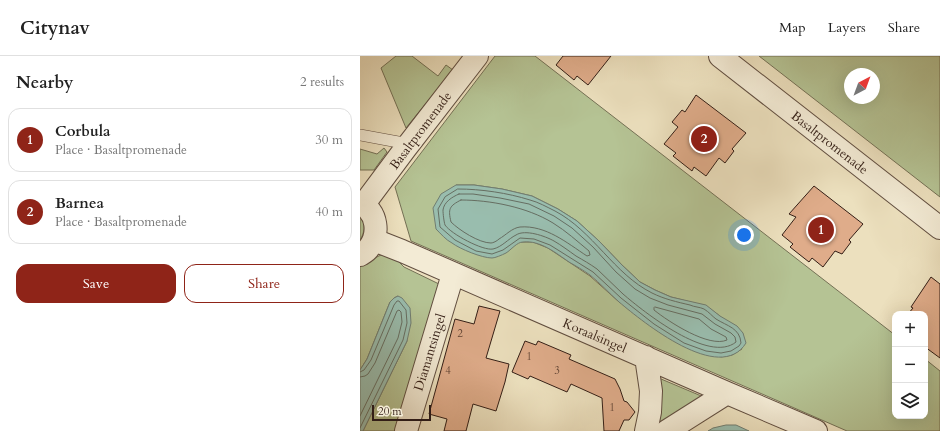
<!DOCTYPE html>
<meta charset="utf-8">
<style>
:root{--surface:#fff;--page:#f6f6f6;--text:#222;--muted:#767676;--line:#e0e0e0;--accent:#8f2418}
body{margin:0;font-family:Cardo,serif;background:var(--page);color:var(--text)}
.controls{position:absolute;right:12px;bottom:12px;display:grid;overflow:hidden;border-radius:8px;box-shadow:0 4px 16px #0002}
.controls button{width:36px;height:36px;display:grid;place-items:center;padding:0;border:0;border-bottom:1px solid var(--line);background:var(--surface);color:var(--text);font:20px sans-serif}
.compass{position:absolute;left:484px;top:12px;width:36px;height:36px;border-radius:50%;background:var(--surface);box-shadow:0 4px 16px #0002;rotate:41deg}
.scale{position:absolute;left:12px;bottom:10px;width:59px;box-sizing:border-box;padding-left:4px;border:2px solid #331e16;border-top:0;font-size:11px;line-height:14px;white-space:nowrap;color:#331e16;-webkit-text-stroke:3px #f3ebd5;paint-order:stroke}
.you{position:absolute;left:384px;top:179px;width:14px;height:14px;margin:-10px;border:3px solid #fff;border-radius:50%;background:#1a73e8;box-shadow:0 0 0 6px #1a73e833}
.badge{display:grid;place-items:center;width:26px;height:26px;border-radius:50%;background:var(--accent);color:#fff;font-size:13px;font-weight:700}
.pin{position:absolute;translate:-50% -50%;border:2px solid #fff;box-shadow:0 1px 4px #0006}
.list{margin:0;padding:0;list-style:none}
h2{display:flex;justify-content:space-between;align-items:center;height:52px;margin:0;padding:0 16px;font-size:17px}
h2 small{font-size:13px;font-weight:400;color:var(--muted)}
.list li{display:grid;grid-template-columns:26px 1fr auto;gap:12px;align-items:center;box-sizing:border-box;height:64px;margin:0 8px 8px;padding:0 8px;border:1px solid var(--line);border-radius:12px}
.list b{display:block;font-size:15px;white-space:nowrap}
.list p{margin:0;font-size:13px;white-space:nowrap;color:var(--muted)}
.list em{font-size:13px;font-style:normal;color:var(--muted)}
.actions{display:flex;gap:8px;padding:12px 16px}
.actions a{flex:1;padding:9px 0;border:1px solid var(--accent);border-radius:12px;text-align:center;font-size:14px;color:var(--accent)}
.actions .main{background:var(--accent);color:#fff}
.icon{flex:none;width:22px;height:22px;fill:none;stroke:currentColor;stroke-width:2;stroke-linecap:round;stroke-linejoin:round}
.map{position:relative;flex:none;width:580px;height:375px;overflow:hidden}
header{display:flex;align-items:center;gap:24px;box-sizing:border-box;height:56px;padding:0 20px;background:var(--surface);border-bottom:1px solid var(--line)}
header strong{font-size:19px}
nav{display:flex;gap:22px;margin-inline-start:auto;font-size:14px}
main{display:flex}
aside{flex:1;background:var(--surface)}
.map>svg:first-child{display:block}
.green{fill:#b5c394;stroke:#747055;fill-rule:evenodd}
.water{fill:#99bdae;stroke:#707d71}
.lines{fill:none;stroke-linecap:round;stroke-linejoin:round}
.shore{stroke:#666e62;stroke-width:1}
.building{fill:#dfac8a;stroke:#331e16}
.service-casing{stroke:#614e40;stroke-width:12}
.minor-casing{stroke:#614e40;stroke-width:24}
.tertiary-casing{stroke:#614e40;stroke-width:24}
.service{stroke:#f3ebd5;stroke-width:11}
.minor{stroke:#f3ebd5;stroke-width:22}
.tertiary{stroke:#f3ebd5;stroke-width:22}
.labels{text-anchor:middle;stroke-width:3;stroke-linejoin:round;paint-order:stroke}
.number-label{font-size:11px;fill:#5e4233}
.street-label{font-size:13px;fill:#331e16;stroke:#f3ebd5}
</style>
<header>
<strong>Citynav</strong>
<nav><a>Map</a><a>Layers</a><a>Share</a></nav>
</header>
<main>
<aside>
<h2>Nearby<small>2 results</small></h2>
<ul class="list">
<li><span class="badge">1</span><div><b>Corbula</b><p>Place · Basaltpromenade</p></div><em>30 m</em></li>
<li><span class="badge">2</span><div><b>Barnea</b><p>Place · Basaltpromenade</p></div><em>40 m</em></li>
</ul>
<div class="actions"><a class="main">Save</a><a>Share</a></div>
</aside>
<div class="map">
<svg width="580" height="375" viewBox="0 0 580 375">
<rect width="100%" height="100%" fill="#ece0be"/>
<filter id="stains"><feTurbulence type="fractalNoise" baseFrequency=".005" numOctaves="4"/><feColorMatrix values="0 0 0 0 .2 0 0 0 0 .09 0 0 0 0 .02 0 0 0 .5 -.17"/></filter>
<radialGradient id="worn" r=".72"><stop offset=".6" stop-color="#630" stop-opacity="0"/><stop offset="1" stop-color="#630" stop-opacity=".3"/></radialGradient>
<!-- green -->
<path class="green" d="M36,0H52L78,20L86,9L93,14L46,72L21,12Z
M135,0H175L535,279V360H565V303L580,315V375H487L51,185L35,131ZM96,129H114L142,133L172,140L198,153L217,165L239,185L262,209L280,226L295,234L311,241L346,250L360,260L382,293L372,299L361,301L258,245L230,220L188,192L173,186H161Z
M399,0H580V141ZM490,18H514V42H490Z
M24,92L27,96L14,114H0V93L17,98Z
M0,161C6,168 5,176 0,184Z
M21,199L33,200L44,211L79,228L35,375H3L47,285L38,240L34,242L30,246L7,303L0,314V209Z
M294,320L346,342L296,375Z"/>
<!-- water -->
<path class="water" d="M96,129H114L142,133L172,140L198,153L217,165L239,185L262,209L280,226L295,234L311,241L346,249L360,260L377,270L383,277L386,287C360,329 283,266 259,246C249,237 240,227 230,219C223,214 216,210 209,206C196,197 180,184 163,186C157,186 151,194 146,197C142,199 135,202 132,202C122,202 100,193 92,187C86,184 81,178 76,173L73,152L81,138Z
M38,240L42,242L50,252L51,267L47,285L3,375H0V314L7,303L30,246L34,242Z
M366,369H376L389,375H348L353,372Z"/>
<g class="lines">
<!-- shore -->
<path class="shore" d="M98,133C121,133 148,137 170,144C178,146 187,151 195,155C233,175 254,218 292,237C304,243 317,246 330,249C334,251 340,251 344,253C349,256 352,260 356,263C367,270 380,272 381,287L379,290L371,295L361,297L346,295L324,287L294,268L261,242L233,216L190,189L174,183L160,182L143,194L132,198L116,195L95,184L80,171L78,153L85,141Z
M99,138H113L140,142L169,148L194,160L212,172L233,191L256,216L275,233L290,242L308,249L342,258L355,268L371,277L375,281L376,286C349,308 284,256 263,238C254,230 246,221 237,213C230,208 223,204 216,200C209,195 201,189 194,185C185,180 165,173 156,179C148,183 142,191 133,193C123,195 91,178 85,169C84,166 83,158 83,154C84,146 92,141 99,138Z
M101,144C130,144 167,151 193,167C206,175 217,185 229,195L230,199L227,200C207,187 186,169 160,171C152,172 146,179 139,183C137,185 133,187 131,187C119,187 99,174 91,166C88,153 89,150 101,144Z
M295,251L339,263L351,273L366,281L367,284C349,292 309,266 294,254V252Z
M0,316L4,314L11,304L34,249L37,245H39L46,254L47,267L43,284L0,372
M0,321L5,320L8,318L15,307L37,255L39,254L41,256L42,266L38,282L0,360"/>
</g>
<!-- building -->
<path class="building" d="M203,0H251L228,29L217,20L214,24L196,9Z
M336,39L386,77L372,93L374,95L365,107L359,102L346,120L334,111L332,115L313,100L316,97L304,88L318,71L312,66L322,54L325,56Z
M454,130L503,168L489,184L491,186L482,198L475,195L463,211L452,202L449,206L430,191L433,188L422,179L436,161L429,158Z
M571,221L580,228V302L565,291V258H548L553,252L551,251Z
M119,250L140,255L126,302L149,308L145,326L136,355L113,348L106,375H84L87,363L69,358L95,263L114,268Z
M165,285L176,289L178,285L211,299L209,303L255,323L260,333L264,345L267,346L275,356L269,364H264L259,375H244L242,342L211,328L207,336L170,320L168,323L152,316Z"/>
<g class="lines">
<defs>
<path id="service" d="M0,79L49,88"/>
<path id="minor" d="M360,0L580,172
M4,148L45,93L117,0
M14,184L42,195L367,337L456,375
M286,301L291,335L290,356L286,375
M46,375L93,218
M307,375L367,337"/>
<path id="tertiary" d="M0,147C18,156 20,179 8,193C6,196 3,197 0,199"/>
</defs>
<!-- service casing -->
<use href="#service" class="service-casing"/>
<!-- minor casing -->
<use href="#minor" class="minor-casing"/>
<!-- tertiary casing -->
<use href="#tertiary" class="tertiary-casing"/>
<!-- service -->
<use href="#service" class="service"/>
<!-- minor -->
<use href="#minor" class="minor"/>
<!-- tertiary -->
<use href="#tertiary" class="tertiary"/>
</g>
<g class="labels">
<!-- number labels -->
<g class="number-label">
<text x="100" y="281">2</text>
<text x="169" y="304">1</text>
<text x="88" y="318">4</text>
<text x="197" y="318">3</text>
<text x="252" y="355">1</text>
</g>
<!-- street labels -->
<g class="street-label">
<text transform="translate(60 74) rotate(-53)" y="5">Basaltpromenade</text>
<text transform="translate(470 86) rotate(38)" y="5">Basaltpromenade</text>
<text transform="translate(235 279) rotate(23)" y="5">Koraalsingel</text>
<text transform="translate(69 296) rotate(-73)" y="5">Diamantsingel</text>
</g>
</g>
<rect width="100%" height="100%" filter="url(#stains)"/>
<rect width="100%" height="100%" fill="url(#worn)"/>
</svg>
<div class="controls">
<button>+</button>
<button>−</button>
<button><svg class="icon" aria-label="layers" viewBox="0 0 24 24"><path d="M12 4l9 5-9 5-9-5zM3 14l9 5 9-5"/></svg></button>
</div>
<svg class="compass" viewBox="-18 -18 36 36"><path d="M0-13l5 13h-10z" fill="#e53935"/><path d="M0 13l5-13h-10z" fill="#767676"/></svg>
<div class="scale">20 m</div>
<div class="you"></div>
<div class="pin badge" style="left:461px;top:174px">1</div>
<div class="pin badge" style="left:344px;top:83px">2</div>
</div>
</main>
